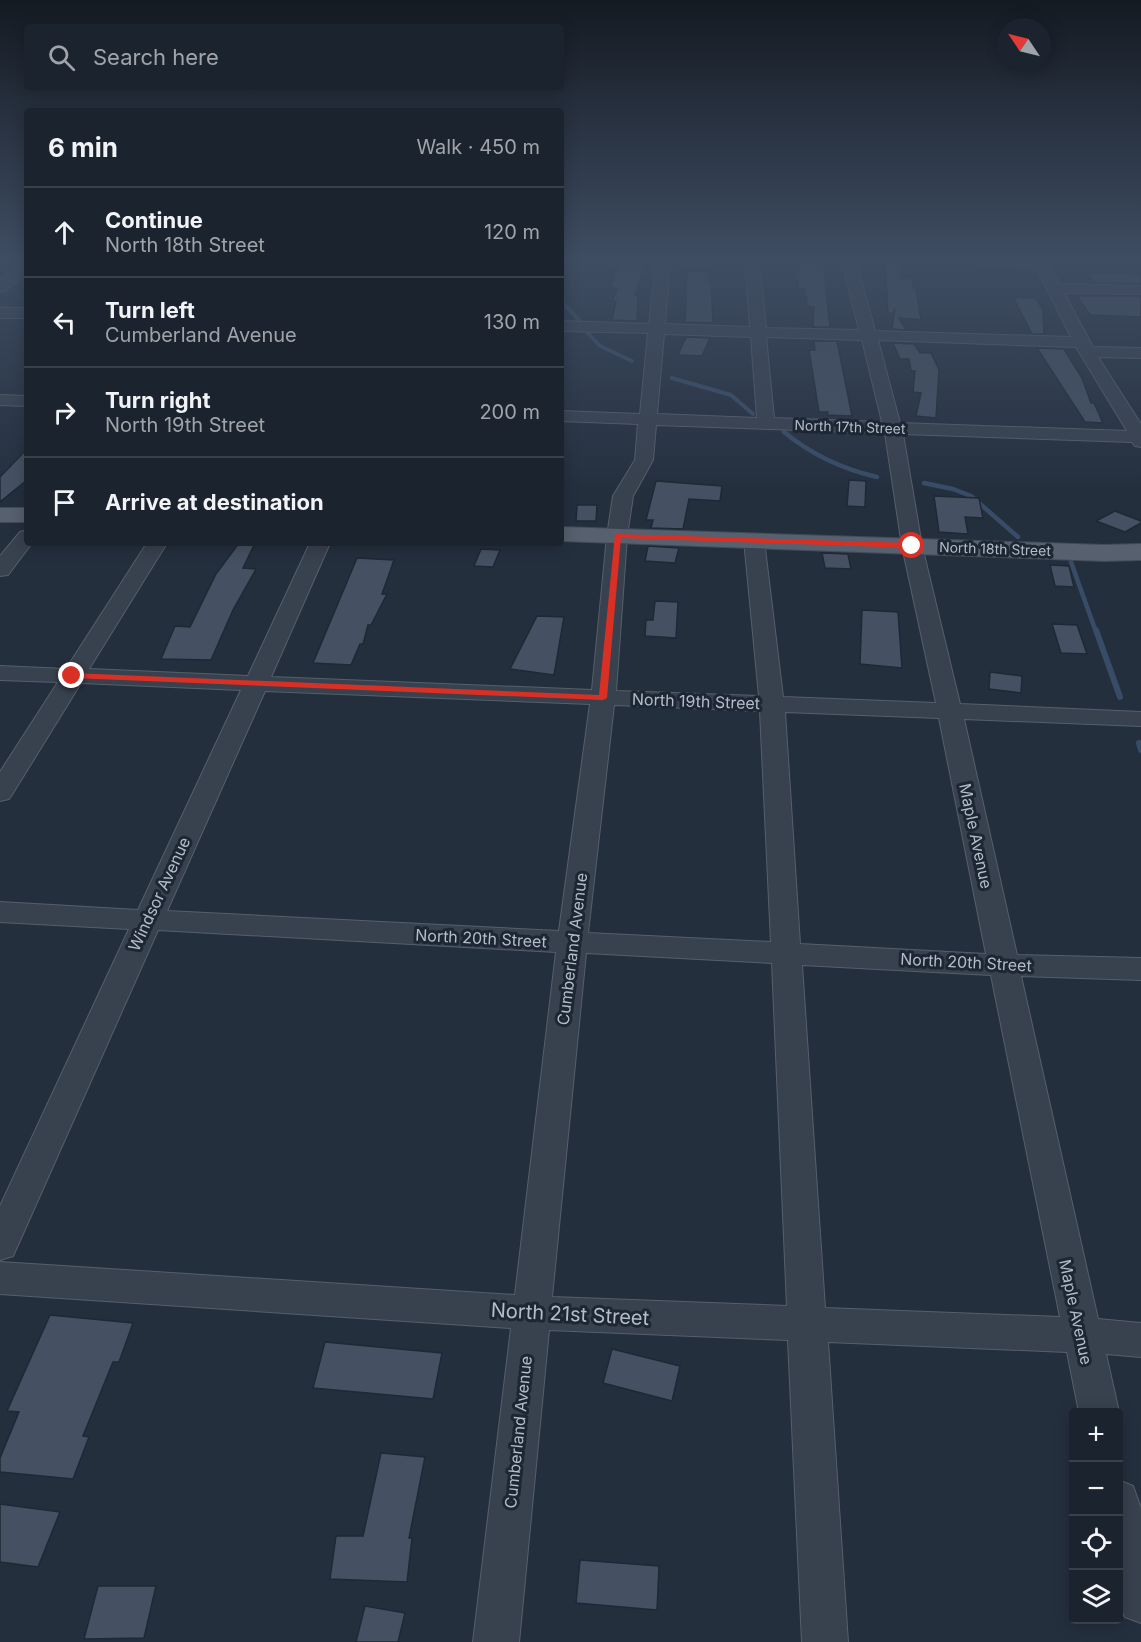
<!DOCTYPE html>
<meta charset="utf-8">
<style>
:root{--surface:#1b232e;--page:#282f3a;--text:#f1f3f6;--muted:#a0a4aa;--line:#39404a}
body{margin:0;font-family:Inter,sans-serif;background:var(--page);color:var(--text)}
.controls{position:absolute;right:18px;bottom:18px;display:grid;overflow:hidden;border-radius:6px;box-shadow:0 3px 15px #0003}
.controls button{width:54px;height:54px;display:grid;place-items:center;padding:0;border:0;border-bottom:2px solid var(--line);background:var(--surface);color:var(--text);font:30px sans-serif}
.compass{position:absolute;left:997px;top:18px;width:54px;height:54px;border-radius:50%;background:var(--surface);box-shadow:0 3px 15px #0003;rotate:305deg}
.stop{position:absolute;width:18px;height:18px;margin:-14px;border:4px solid #d93025;border-radius:50%;background:#fff}
.stop.end{background:#d93025;border-color:#fff;box-shadow:0 2px 6px #0008}
.list{margin:0;padding:0;list-style:none}
h2{display:flex;justify-content:space-between;align-items:center;height:78px;margin:0;padding:0 24px;font-size:26px}
h2 small{font-size:20px;font-weight:400;color:var(--muted)}
.list li{display:grid;grid-template-columns:39px 1fr auto;gap:18px;align-items:center;box-sizing:border-box;height:90px;padding:0 24px;border-top:2px solid var(--line)}
.list b{display:block;font-size:22px;white-space:nowrap}
.list p{margin:0;font-size:20px;white-space:nowrap;color:var(--muted)}
.list em{font-size:20px;font-style:normal;color:var(--muted)}
.icon{flex:none;width:33px;height:33px;fill:none;stroke:currentColor;stroke-width:2;stroke-linecap:round;stroke-linejoin:round}
.map{position:relative;flex:none;width:1141px;height:1642px;overflow:hidden}
.search{position:absolute;background:var(--surface);box-shadow:0 3px 15px #0003;left:24px;top:24px;width:540px;height:66px;display:flex;align-items:center;gap:15px;box-sizing:border-box;padding:0 21px;border-radius:6px;color:var(--muted);font-size:22px}
.panel{position:absolute;background:var(--surface);box-shadow:0 3px 15px #0003;left:24px;top:108px;width:540px;height:438px;border-radius:6px}
.map>svg:first-child{display:block}
.lines{fill:none;stroke-linecap:round;stroke-linejoin:round}
.stream-far2{stroke:#394c67;stroke-width:4}
.stream-far1{stroke:#394c67;stroke-width:4.5}
.stream{stroke:#394c67;stroke-width:6}
.building{fill:#455162;stroke:#1f2835;stroke-width:1.5}
.minor-casing{stroke:#565f6c;stroke-width:2}
.major-casing{stroke:#414a57;stroke-width:2}
.minor{fill:#38414e;fill-rule:evenodd}
.major{fill:#56606e;fill-rule:evenodd}
.route{fill:#d93025}
.labels{text-anchor:middle;stroke-width:6;stroke-linejoin:round;paint-order:stroke}
.far-street-label{font-size:14px;fill:#b4bcc9;stroke:#1d2633}
.street-label{font-size:16px;fill:#b4bcc9;stroke:#1d2633}
.near-street-label{font-size:20px;fill:#b4bcc9;stroke:#1d2633}
</style>
<div class="map">
<svg width="1141" height="1642" viewBox="0 0 1141 1642">
<rect width="100%" height="100%" fill="#242f3e"/>
<g class="lines">
<!-- stream-far2 -->
<path class="stream-far2" d="M561,301L579,320
M585,330L600,346L632,361
M672,378L731,395L753,414"/>
<!-- stream-far1 -->
<path class="stream-far1" d="M784,432C812,455 842,469 877,477
M924,483L953,489L971,496L1018,537
M1071,562L1096,632"/>
<!-- stream -->
<path class="stream" d="M1096,630L1120,697
M1139,743L1141,750"/>
</g>
<!-- building -->
<path class="building" d="M802,261H823L830,327H813L814,307L806,306L807,297H804L805,289H799L798,280L793,279Z
M885,261L904,263L900,278H912L913,288L916,289L921,320L899,318L906,330L892,329L895,308L892,314L888,313Z
M619,264H645L635,295H638L637,321L612,320L616,301H612L618,288H610Z
M687,271L711,272L708,281H711L713,323L685,322Z
M1087,273L1141,274V284L1095,283Z
M1077,296H1141V317L1090,315Z
M1013,297L1036,298L1043,310L1044,334H1032Z
M686,337L710,338L702,356L678,355Z
M814,341H837L852,416L827,415L828,412H819L809,350H815Z
M893,343L914,344L920,353H931L939,370L936,418L916,416L921,393L913,392L915,371H911L909,359H900Z
M1037,348L1064,349L1082,378L1091,403H1094L1103,423L1085,422Z
M27,449V480L0,502V477Z
M849,480L866,481L865,507L847,506Z
M656,481L722,486L720,501L689,499L683,529L651,528L653,520H646Z
M934,496L979,498L983,518L965,517L968,534L939,532Z
M577,505H597L596,521H576Z
M1115,511L1141,521V523L1125,532L1096,521Z
M239,543H255L243,568L256,569L233,610L211,660L161,659L175,626L190,627L216,574Z
M648,546L679,548L675,563L645,561Z
M481,549L500,550L493,567L474,566Z
M822,553L848,554L851,569L825,568Z
M357,558L394,560L382,594H387L371,625H368L363,644H360L351,665L313,663Z
M1050,565L1069,566L1074,587L1055,586Z
M655,601L678,602L676,638L645,636L646,620H653Z
M862,610L898,612L902,668L860,664Z
M537,616L564,617L554,675L510,669Z
M1052,624L1077,625L1087,654L1061,653Z
M990,672L1022,676L1021,693L989,689Z
M50,1315L133,1323L119,1362H113L83,1436L89,1437L73,1479L0,1472V1458L19,1412L7,1411Z
M325,1342L442,1353L433,1399L313,1388Z
M612,1349L680,1366L672,1401L603,1383Z
M381,1453L425,1457L409,1538H412L407,1582L330,1579L336,1536H363Z
M0,1504L60,1512L38,1567L0,1562Z
M580,1560L659,1566L657,1610L576,1603Z
M98,1586H156L144,1638L84,1639Z
M365,1606L405,1613L398,1642H356Z"/>
<g class="lines">
<defs>
<path id="minor" d="M27,261V272L5,291L0,292V280L22,262Z
M656,261H670L665,324L750,327L745,261H759L766,328L859,330L842,261H856L875,331L1071,337L1036,267L982,265L975,261H1047L1059,284L1141,286V294L1064,293L1093,347L1141,348V358L1098,357L1141,424V447L1135,446L1132,442L903,434L922,546L960,704L1141,712V726L964,719L1017,955L1141,958V980L1021,976L1098,1319L1141,1323V1357L1106,1354L1119,1412L1118,1414L1079,1412L1067,1352L828,1342L848,1642H802L788,1340L549,1330L519,1642H473L511,1328L0,1294V1262L515,1295L556,952L158,930L18,1245L13,1256L0,1260V1206L129,929L0,922V902L138,910L241,690L81,683L13,793L9,799L0,801V772L58,682L0,680V666L66,669L147,543H167L89,669L248,676L310,543H330L271,677L592,690L607,536L613,496L635,460L638,424L561,421V411L640,414L648,333L561,331V321L649,324ZM664,334L751,337L757,418L657,414ZM766,337L862,340L882,422L774,418ZM878,340L1076,347L1127,431L900,423ZM656,425L885,433L902,546L936,703L783,697L764,540L761,536L754,534L747,536L744,540L759,696L616,691L627,536L633,496L653,460ZM265,691L590,704L559,931L167,911ZM614,705L760,711L771,942L588,933ZM785,712L939,718L986,954L800,944ZM586,953L772,963L787,1306L552,1297ZM802,965L991,975L1060,1317L825,1308Z
M0,308H27V318H0Z
M0,395L27,396V406L0,405Z
M27,530V543H32L8,575L0,576V556L20,532Z
M1118,1480L1133,1486L1141,1508V1623L1125,1617L1118,1601Z"/>
<path id="major" d="M0,508H27V522H0Z
M561,527L1104,545L1141,544V560L1104,561L561,541Z"/>
</defs>
<!-- minor casing -->
<use href="#minor" class="minor-casing"/>
<!-- major casing -->
<use href="#major" class="major-casing"/>
<!-- minor -->
<use href="#minor" class="minor"/>
<!-- major -->
<use href="#major" class="major"/>
</g>
<!-- sky -->
<linearGradient id="sky" x2="0" y2="1"><stop stop-color="#141a22"/><stop offset="0.53" stop-color="#3f4d63"/><stop offset="1" stop-color="#3f4d63" stop-opacity="0"/></linearGradient>
<rect width="1141" height="491" fill="url(#sky)"/>
<!-- route -->
<path class="route" d="M615,534L912,543L915,546L912,548L621,538L607,698L603,700L72,678L68,676L72,673L599,695Z"/>
<g class="labels">
<!-- far-street labels -->
<g class="far-street-label">
<text transform="translate(850 427) rotate(2)" y="5">North 17th Street</text>
<text transform="translate(995 549) rotate(2)" y="5">North 18th Street</text>
</g>
<!-- street labels -->
<g class="street-label">
<text transform="translate(696 701) rotate(2)" y="6">North 19th Street</text>
<text transform="translate(976 836) rotate(78)" y="6">Maple Avenue</text>
<text transform="translate(159 894) rotate(-65)" y="6">Windsor Avenue</text>
<text transform="translate(481 938) rotate(3)" y="6">North 20th Street</text>
<text transform="translate(572 949) rotate(-83)" y="6">Cumberland Avenue</text>
<text transform="translate(966 962) rotate(3)" y="6">North 20th Street</text>
<text transform="translate(1076 1312) rotate(78)" y="6">Maple Avenue</text>
<text transform="translate(518 1432) rotate(-84)" y="6">Cumberland Avenue</text>
</g>
<!-- near-street labels -->
<g class="near-street-label">
<text transform="translate(570 1314) rotate(3)" y="7">North 21st Street</text>
</g>
</g>
</svg>
<div class="controls">
<button>+</button>
<button>−</button>
<button><svg class="icon" aria-label="locate" viewBox="0 0 24 24"><circle cx="12" cy="12" r="6"/><path d="M12 2v4M12 18v4M2 12h4M18 12h4"/></svg></button>
<button><svg class="icon" aria-label="layers" viewBox="0 0 24 24"><path d="M12 4l9 5-9 5-9-5zM3 14l9 5 9-5"/></svg></button>
</div>
<svg class="compass" viewBox="-18 -18 36 36"><path d="M0-13l5 13h-10z" fill="#e53935"/><path d="M0 13l5-13h-10z" fill="#a0a4aa"/></svg>
<div class="stop" style="left:912px;top:546px"></div>
<div class="stop end" style="left:72px;top:676px"></div>
<div class="search"><svg class="icon" aria-label="search" viewBox="0 0 24 24"><circle cx="10" cy="10" r="6"/><path d="M15 15l6 6"/></svg>Search here</div>
<section class="panel">
<h2>6 min<small>Walk · 450 m</small></h2>
<ul class="list">
<li><svg class="icon" aria-label="ahead" viewBox="0 0 24 24"><path d="M12 20V5M6 11l6-6 6 6"/></svg><div><b>Continue</b><p>North 18th Street</p></div><em>120 m</em></li>
<li><svg class="icon" aria-label="left" viewBox="0 0 24 24"><path d="M17 20v-9H6M10 6l-5 5 5 5"/></svg><div><b>Turn left</b><p>Cumberland Avenue</p></div><em>130 m</em></li>
<li><svg class="icon" aria-label="right" viewBox="0 0 24 24"><path d="M7 20v-9h11M14 6l5 5-5 5"/></svg><div><b>Turn right</b><p>North 19th Street</p></div><em>200 m</em></li>
<li><svg class="icon" aria-label="arrive" viewBox="0 0 24 24"><path d="M6 21V4h12l-3 4 3 4H6"/></svg><div><b>Arrive at destination</b></div></li>
</ul>
</section>
</div>
